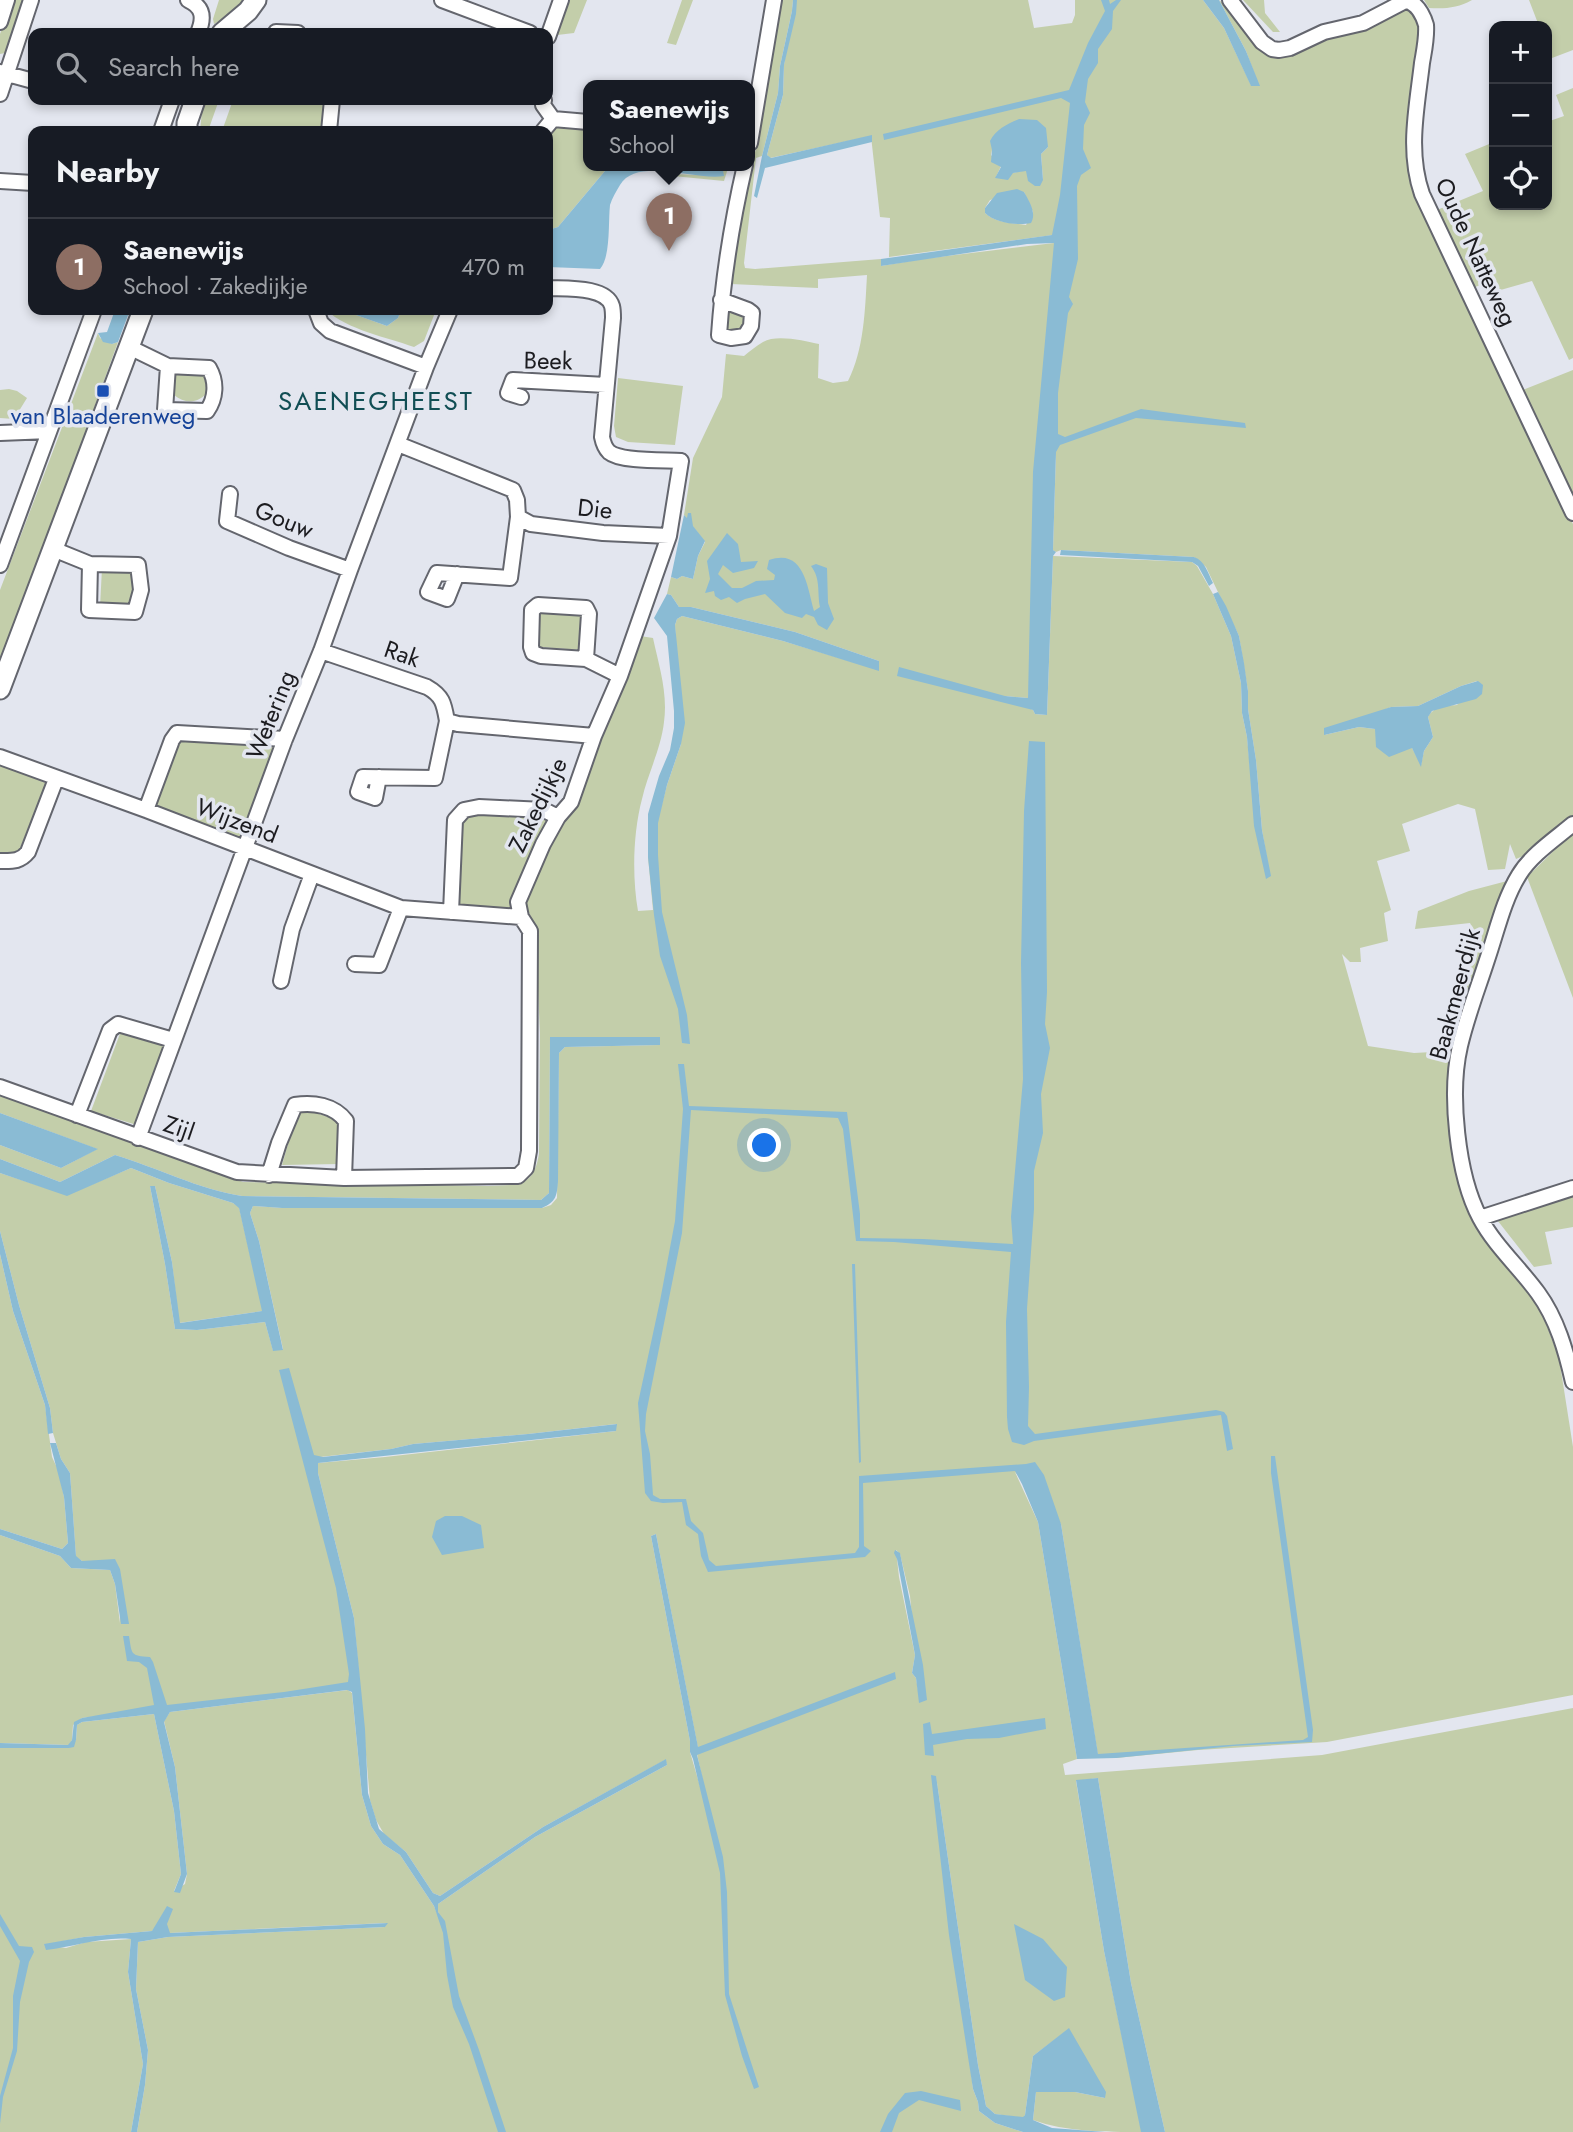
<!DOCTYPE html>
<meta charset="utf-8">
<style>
:root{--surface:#171b24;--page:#242831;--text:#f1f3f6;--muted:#9ea1a6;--line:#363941;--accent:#db2777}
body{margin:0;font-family:Jost,sans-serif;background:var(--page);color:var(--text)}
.controls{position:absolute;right:21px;top:21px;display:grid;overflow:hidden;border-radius:14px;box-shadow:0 4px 10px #0003}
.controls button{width:63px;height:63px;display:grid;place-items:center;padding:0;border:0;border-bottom:2px solid var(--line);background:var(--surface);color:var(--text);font:35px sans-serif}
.you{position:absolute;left:765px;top:1146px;width:24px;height:24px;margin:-18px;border:5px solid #fff;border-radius:50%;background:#1a73e8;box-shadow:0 0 0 10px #1a73e833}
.badge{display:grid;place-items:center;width:46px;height:46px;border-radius:50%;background:var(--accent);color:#fff;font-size:23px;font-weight:700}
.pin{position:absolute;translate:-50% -58px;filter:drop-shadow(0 2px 4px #0008)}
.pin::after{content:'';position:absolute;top:37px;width:24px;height:21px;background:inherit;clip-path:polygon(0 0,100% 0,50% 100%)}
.popup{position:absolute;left:583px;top:80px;width:172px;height:91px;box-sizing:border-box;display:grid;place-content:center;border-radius:14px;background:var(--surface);filter:drop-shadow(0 2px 5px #0005);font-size:23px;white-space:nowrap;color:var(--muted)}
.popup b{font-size:26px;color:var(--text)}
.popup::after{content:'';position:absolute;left:50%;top:100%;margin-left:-14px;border:14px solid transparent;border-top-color:var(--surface)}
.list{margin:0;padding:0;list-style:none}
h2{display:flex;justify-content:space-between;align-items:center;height:91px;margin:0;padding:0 28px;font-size:30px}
h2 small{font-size:23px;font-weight:400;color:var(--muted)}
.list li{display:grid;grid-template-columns:46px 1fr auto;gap:21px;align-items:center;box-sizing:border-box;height:98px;padding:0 28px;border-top:2px solid var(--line)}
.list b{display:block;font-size:26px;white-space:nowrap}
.list p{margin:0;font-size:23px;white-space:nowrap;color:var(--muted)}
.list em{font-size:23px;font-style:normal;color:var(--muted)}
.icon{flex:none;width:38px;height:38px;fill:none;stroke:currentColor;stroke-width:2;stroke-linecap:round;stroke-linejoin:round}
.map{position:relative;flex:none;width:1573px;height:2132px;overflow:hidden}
.search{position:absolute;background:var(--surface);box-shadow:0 4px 10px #0003;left:28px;top:28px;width:525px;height:77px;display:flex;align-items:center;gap:18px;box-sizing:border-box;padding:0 24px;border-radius:14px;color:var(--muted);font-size:26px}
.panel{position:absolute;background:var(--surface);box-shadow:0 4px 10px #0003;left:28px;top:126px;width:525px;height:189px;border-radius:14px}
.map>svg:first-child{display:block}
.green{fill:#c3ceaa;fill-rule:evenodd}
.water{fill:#8abbd4}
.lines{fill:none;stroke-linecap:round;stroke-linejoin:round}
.street-casing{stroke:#64666e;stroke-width:18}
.secondary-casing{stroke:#64666e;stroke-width:23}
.street{stroke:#fff;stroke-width:14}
.secondary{stroke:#fff;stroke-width:19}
.transit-dot{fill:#1a4fb4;stroke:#e3e6ef;stroke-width:2.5}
.labels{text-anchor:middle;stroke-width:7;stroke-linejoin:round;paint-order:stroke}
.street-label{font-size:24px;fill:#1c1c20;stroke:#e3e6ef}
.transit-label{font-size:24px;fill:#164399;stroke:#e3e6ef}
.neighbourhood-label{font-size:26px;letter-spacing:2px;fill:#114e54;stroke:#e3e6ef}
</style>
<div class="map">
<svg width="1573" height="2132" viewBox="0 0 1573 2132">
<rect width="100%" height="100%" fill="#e3e6ef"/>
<!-- green -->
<path class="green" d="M12,0H26L9,47L5,53L0,54V34Z
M219,0H248L233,13L214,24L213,19Z
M570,0H587L574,33L557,35Z
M682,0H693L676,45L667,43Z
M781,0H793L792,11L780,66L778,93L762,156L756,158L744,263L745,268L755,269L881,259V266L922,259L1054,243L1053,235L889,257L890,218L880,217L871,136L770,158L767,155L783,95L784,65L794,0H1028L1034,28L1072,23L1075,15V0H1203L1224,28L1251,85L1259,86L1246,51L1219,0C1240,16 1249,46 1274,56L1403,9L1412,10C1416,15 1420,23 1421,29C1422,42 1416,60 1414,73C1408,109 1404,145 1412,181L1509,396L1573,524V821L1528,854L1516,859L1510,844L1505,869L1488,870L1475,809L1458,804L1402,824L1410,851L1377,861L1391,910L1384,913L1388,941L1360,948L1361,962H1350L1342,954L1368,1046L1414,1053L1451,1051L1447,1090L1449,1131L1455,1170L1464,1198L1476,1225L1492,1248L1540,1308L1559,1358L1573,1447V1695L1327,1742L1198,1750L1116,1758L1098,1756L1061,1524L1015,1472L1038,1522L1077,1759L1063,1764L1065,1775L1322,1755L1573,1708V2132H1165L1131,1983L1098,1778L1076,1781L1104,1951L1142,2132C1105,2132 1066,2132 1033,2120L1036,2092H1075L1105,2098L1069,2029L1033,2056L1025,2115L1023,2118L995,2114L986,2106L978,2065L936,1776L973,2089L978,2102L979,2111L995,2123L1023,2132H137L145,2085L148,2050L136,1989L138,1942L168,1937L385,1927L386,1923L169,1933L166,1924L152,1931L84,1937L44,1945L66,1948L86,1942L131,1939L128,1972L143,2064L131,2132H0V1748H69L76,1740L77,1725L82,1722L154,1714L174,1811L181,1874L174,1891L185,1884L187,1874L175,1767L164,1721L170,1712L348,1690L352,1693L362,1795L371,1826L383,1844L400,1855L434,1906L449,1944L438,1912V1904L535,1837L667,1765L665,1760L543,1827L440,1896L433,1893L406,1852L384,1834L376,1820L370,1800L354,1618L318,1473V1463L385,1457L616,1431V1424L528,1434L413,1444L391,1449L311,1458L357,1685L82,1718L73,1725L72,1740L69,1745L0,1743V1535L60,1556L71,1568L110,1570L115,1584L120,1623V1569L82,1561L76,1557L70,1473L61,1459L53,1433L50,1408L19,1305L0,1231V1173L67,1195L131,1168L169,1183L233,1203L239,1207L263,1311L179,1323L172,1262L155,1186H150L165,1264L175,1329L197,1330L265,1322L273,1350L283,1349L259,1241L250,1213L253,1206L283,1208H542L551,1205L557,1198L559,1053L565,1047L660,1045V1037H550L549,1193L541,1200L242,1196C198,1189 158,1168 115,1155L60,1182L0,1159V1145L61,1168L97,1149L0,1113V1091L243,1182L488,1186C517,1184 533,1189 539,1154L540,1033L535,926L526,906L530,890L560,821L572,812L615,698L640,636L653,638C659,666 668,693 664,722C661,749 648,773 642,799C633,833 632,877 638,911L653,910L648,857L667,785L681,744L675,625L677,619L682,616L783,641L879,670V661L795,632L691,607H679L671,595L667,594L671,577L677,579L682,576L693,579L698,556L705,542L684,515L693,458L722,397L726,354L744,356C750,351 756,346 763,342C777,334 804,341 819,344L818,378L833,383L848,381C864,349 865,311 867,275L818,279V288L731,284L740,213L761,128ZM1048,147L1041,154L1043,180L1026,170L996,177L1001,166L991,155L992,150ZM1024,192L1033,212L1026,225C1013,223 996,223 985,213V208L990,200ZM1056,452L1053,550L1056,552L1061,550L1194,557L1206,567L1239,636L1248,691V709L1256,760L1262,830L1270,876L1251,778L1247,737L1242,713L1241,683L1231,636L1213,594L1197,566L1192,562L1053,556L1047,715L1035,714L1033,710L1005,696L1028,698ZM1477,681L1457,705C1445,706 1434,706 1428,717L1433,737L1424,751L1421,765L1412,748L1375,729L1359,727L1324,735L1391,707L1418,706L1461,686ZM656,1534L698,1748L805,1712L697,1754L716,1841L690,1752V1741L651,1536ZM896,1550L900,1554L910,1596L920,1702L916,1678L912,1673L915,1655L899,1577Z
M1243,0H1264L1265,13L1280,32H1273Z
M1424,0H1472C1458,8 1445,9 1429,8Z
M1529,0H1573V50L1552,58L1547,45V26H1539Z
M1573,88V358L1569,360L1532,281L1497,291L1492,280L1473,288L1437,210L1483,191L1465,154L1494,142V205H1547V122L1564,116L1556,95Z
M203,100H219L208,131H200Z
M233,100H325L323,131H222Z
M561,124L588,126V165H610L558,227L548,230V134L555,126Z
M722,165H729L724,181L673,176L674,174L723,176Z
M726,306L746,317L742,334H730L725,329Z
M326,310H342L387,326L398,318L401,310H436L424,341L414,347C386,337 348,330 326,310Z
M98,333L100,338L112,344L118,342L0,668V590Z
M192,370L207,376L209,391C199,403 186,405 174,395L175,371Z
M1573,370V494L1523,390Z
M618,378L683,386L675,445L628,442L616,437L614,426Z
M9,389L17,391L27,398L14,419L0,418V390Z
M102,568L129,570L135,575L137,600L131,607H100Z
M546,609L581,612L584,623L581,650L539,647V616Z
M180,736L279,743L252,819L239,838L152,807Z
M0,764L46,783L17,856L0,855Z
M462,811L550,817L511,908L458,906Z
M1573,832V998L1527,877Z
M1507,881L1469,999L1458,993L1479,941L1470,923L1415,929L1418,911L1469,891Z
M121,1031L167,1044L140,1126L91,1111Z
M304,1111L313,1112L338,1120L339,1164L282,1165L296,1116Z
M1573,1191V1227L1545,1232L1552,1264L1534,1267L1494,1216Z
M0,1254L13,1311L45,1405L52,1457L59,1472L64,1497L68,1543L62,1549L0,1529Z"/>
<!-- water -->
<path class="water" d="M793,0H797L796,14L784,65L783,95L767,155L771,158L872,135V142L765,168L757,198L754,196L762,156L778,93L780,66L792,11Z
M1101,0H1109L1110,4L1116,0H1121L1113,11L1112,29L1098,49V63L1088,79L1085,102L1090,113L1084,125L1083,149L1091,168L1081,175L1077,186L1078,259L1069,297L1073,304L1068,313L1058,393V434L1065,437L1141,409L1245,423L1246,428L1136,418L1060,445L1056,452L1053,550L1056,552L1053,556L1047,715L1035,714L1033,710L897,676L899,667L1005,696L1028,698L1033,472L1054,243L1027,244L881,266V259L1052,235L1060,195L1070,103L1061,98L884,140L883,134L1069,90L1088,43L1105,11Z
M1203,0H1219L1246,51L1260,86H1251L1224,28Z
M1019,119L1037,120L1046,128L1048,147L1041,154L1043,180L1040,186H1035L1028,181L1026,171L1013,173L1008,180L995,178L1001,167L991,162L992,150L990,141C996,129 1007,124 1019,119Z
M610,165H722L724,176C696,181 637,156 620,185C616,192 612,198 610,205C608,223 611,256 600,269L548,267V230L558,227Z
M1017,189L1024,192C1029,201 1037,213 1031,223C1018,226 995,223 985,213V208L997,193Z
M115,310H130L118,342L112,344L103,342L98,333L107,332Z
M342,310H401L398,318L387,326Z
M688,513H691L693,526L705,541L698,556L693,579L682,576L677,579L671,577L684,515L687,518Z
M727,533L738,544L741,562L758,561L754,568L733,573L723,565L718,574L732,588H742L756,581L774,580L775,575L767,569L769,560C804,548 807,586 814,611L820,607C817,592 821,579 811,566L816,564L827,568L828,603L834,619L827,630L818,625L814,617L806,614L802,618L785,613L765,594L745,599L737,603L729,597L721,600L715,596L714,591L705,593L710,579L707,561Z
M1061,550L1194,557C1205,561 1208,573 1213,583L1209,586L1198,566L1192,562L1060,555Z
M1218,592L1226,606L1239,636L1244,663L1248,691V709L1256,760L1262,830L1271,876L1266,879L1254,826L1247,737L1242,713L1241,683L1231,636L1213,594Z
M667,594L671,595L679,607H691L795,632L879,661V671L783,641L682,616L677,619L675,625L685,723L681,744L667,785L658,823V855L662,912L687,1015L690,1044L682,1043L678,1009L660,956L654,915L648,857V814L659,776L670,750L674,728V711L667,636L654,618Z
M1478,681L1483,685L1482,694L1476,699L1432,711L1428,717L1433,737L1424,751L1421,767L1412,748L1389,757L1376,747L1375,729L1359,727L1324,735V728L1391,707L1418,706L1461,686Z
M1029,741L1045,742L1047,992L1045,1024L1050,1048L1041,1094L1043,1133L1034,1171V1209L1027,1309L1029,1387L1028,1426L1035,1434L1216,1410L1224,1412L1227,1416L1233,1449L1227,1451L1221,1415L1034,1441L1024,1445L1012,1442L1008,1429L1007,1417L1006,1322L1011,1252L894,1242L856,1241L843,1129L838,1118L691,1110L682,1233L646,1414L645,1431L650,1454L653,1495L660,1499H686L691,1521L703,1533L709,1560L716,1566L855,1553L859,1547V1476L1026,1464L1035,1462L1044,1475L1061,1524L1098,1754L1303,1740L1308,1737L1271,1473V1456H1275L1313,1730L1312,1742L1233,1746L1116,1758L1077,1759L1038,1522L1022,1484L1015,1471L863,1483L864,1546L871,1551L865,1557L708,1572L701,1556L698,1534L686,1525L682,1502L663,1503L651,1501L645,1493L638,1403L660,1301L675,1221L683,1109L678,1064H684L689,1106L847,1112L860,1214V1238L923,1239L1013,1244L1011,1217L1023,1079L1021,963L1024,811Z
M550,1037H660V1045L565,1047L559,1053L558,1181C557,1196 556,1202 542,1208H282L253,1206L250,1213L259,1241L283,1350L273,1351L265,1322L197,1330L175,1329L165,1264L150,1186H155L172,1262L180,1323L262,1311L239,1208L233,1203L169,1183L131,1168L67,1196L0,1173V1159L60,1182L115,1155C158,1168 198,1189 242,1196L541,1200L549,1193Z
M0,1113L98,1149L61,1168L0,1145Z
M0,1231L19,1305L50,1408L53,1433L48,1434L45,1405L13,1311L0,1254Z
M852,1264H855L861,1462L859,1463Z
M289,1368L314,1455L323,1457L391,1449L413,1444L528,1434L617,1424L616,1431L318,1463V1473L354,1618L365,1729L368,1793L379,1829L406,1852L433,1893L440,1896L543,1827L666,1759L667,1765L535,1837L438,1904V1912L445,1921L459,1996L479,2050L506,2132H498L469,2044L453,2007L447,1975L443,1933L434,1906L400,1855L383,1844L371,1826L362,1795L352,1692L347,1690L170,1712L164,1722L175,1767L187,1874L180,1893L174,1892L181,1874L174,1811L154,1714L82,1722L77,1725L76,1740L74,1747L69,1748H0V1743L68,1745L72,1740L74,1722L82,1718L154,1705L147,1668L139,1662L127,1661L123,1636H129C132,1654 130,1656 150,1657L153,1662L167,1705L284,1692L348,1682L349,1674L336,1588L279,1370Z
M50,1443H56L61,1459L70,1473L76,1556L82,1561L115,1559L120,1569L129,1624H121L115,1584L110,1570L71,1568L60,1556L0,1535V1529L62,1549L68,1543L64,1497Z
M445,1516H462L481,1525L484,1548L442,1555L432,1537L436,1521Z
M656,1534L698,1747L895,1672L896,1679L697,1755L723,1857L727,1892L729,1994L759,2087L754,2089L742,2056L725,1995L720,1873L693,1759L690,1752V1741L651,1536Z
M895,1550L900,1553L923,1665L927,1700L919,1703L916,1678L912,1673L915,1655L897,1559L894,1553Z
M1045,1718L1046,1729L999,1738L967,1739L933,1745L934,1756L925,1755L923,1724L930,1722L932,1734Z
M931,1775L936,1776L978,2065L986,2106L995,2114L1023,2117L1025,2115L1033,2056L1069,2028L1106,2092L1105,2098L1075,2092H1036L1033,2120L1052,2128L1105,2132H1023L995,2123L979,2111L978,2102L973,2089L949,1935Z
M1098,1778L1131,1983L1165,2132H1141L1104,1951L1076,1780Z
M167,1906L173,1909L167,1924L170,1933L388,1923L385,1927L168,1937L138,1942L136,1989L148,2050L145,2085L137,2132H131L143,2064L128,1972L131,1939C102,1936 74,1947 46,1950L44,1944L84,1937L152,1931Z
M0,1914L19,1946L32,1947L34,1952L29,1962L20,2002L17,2051L3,2097L0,2124V2096L13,2048V1996L20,1961L0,1926Z
M1014,1924L1043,1939L1067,1967L1065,1997L1054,2001L1025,1980Z
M921,2091L960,2100L961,2111L919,2100L899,2113L892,2132H880L888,2114L905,2093Z"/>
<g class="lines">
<defs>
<path id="street" d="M188,0C204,7 204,19 198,33
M442,0L530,33
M1230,0L1262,42L1272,49L1279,50L1290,48L1324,32L1363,23L1407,0
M1407,1C1418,4 1423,15 1426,25C1427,38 1424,51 1422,63C1417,107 1407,151 1422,194L1573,513
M0,22L7,0
M276,32L298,33
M548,37L561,0
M0,72L33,81
M0,94L31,0
M553,119L588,122
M161,131L172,100
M329,131L332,100
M543,131L553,119L543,105L544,100
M750,143L774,0
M0,181L33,183
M721,300L748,310L752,313L751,326L745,336L731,338L719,335C723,277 732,221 745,165
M316,310L321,323L330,331L426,367
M129,347L168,366L165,410L207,411C216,398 217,382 209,368L168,366
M521,397L508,393L513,380L606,385
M0,433L49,431
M398,444L513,490L517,500L518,517L531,524L603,533L669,536
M230,494L227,521L289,548L350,570
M53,549L90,564L89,610L135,612L141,590L138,565L90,564
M0,565L94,310
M457,574L447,599L428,592L437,573L510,578L518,517
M321,651L427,687C443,696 444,704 447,721L458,724L594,736
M586,659L589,614L586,608L538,605L532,610L531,647L533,653L541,656L586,659L620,676
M0,757L146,810L401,908L521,917
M379,777L375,798L358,792L363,777L435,778L447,721
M146,810L172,740L177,733L285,739
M1573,824C1555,839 1531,855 1519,875C1503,901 1497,931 1487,960C1478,988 1467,1016 1460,1046C1449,1093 1457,1175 1480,1218C1495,1246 1519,1267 1538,1293C1557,1319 1566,1351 1573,1382
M0,861C12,861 20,862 28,852L56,779
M451,912L455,820L464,810L479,807L544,810L558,817
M355,964L379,965L401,908
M281,981L292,929L312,874
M0,1087L237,1172L344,1178L518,1176L526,1168L529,1151L530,931L521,917L518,902L543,844L558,817L571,802L594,736L620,676L669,536L681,461C664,460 621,462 609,452C605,448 603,442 602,437L613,318C613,314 613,310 612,306C606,286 565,289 548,288
M77,1115L110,1030L118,1024L173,1040
M138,1138L285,739L321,651L350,570L426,367L450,310
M269,1175L279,1143L295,1105C313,1102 334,1105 346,1121L344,1178
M1480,1218L1573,1188"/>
<path id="secondary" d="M222,33L248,11L256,0
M187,131V123L195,100
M0,689L143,310"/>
</defs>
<!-- street casing -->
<use href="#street" class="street-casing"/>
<!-- secondary casing -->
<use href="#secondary" class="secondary-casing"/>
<!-- street -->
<use href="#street" class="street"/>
<!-- secondary -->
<use href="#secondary" class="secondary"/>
</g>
<!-- markers -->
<rect class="transit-dot" x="96" y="384" width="14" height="14" rx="3.5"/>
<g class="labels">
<!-- street labels -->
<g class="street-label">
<text transform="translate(1476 252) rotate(65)" y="8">Oude Natteweg</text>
<text transform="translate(548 361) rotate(1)" y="8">Beek</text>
<text transform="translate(595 509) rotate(6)" y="8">Die</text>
<text transform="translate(284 520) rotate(22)" y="8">Gouw</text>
<text transform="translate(402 654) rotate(19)" y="8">Rak</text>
<text transform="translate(271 715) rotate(-68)" y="8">Wetering</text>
<text transform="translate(538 805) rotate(-64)" y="8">Zakedijkje</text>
<text transform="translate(237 821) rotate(21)" y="8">Wijzend</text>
<text transform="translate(1455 994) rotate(-75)" y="8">Baakmeerdijk</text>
<text transform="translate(179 1128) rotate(19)" y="8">Zijl</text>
</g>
<!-- transit labels -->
<g class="transit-label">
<text x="103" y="424">van Blaaderenweg</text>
</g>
<!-- neighbourhood labels -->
<g class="neighbourhood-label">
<text x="376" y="410">SAENEGHEEST</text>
</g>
</g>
</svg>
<div class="controls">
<button>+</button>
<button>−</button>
<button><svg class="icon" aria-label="locate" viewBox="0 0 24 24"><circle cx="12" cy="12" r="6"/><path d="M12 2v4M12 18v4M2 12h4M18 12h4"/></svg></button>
</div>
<div class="you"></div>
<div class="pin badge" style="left:669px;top:251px;background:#8d6e63">1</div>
<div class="popup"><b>Saenewijs</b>School</div>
<div class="search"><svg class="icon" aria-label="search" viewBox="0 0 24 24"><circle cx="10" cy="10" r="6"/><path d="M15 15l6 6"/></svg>Search here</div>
<section class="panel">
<h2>Nearby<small></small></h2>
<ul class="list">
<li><span class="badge" style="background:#8d6e63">1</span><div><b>Saenewijs</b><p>School · Zakedijkje</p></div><em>470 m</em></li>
</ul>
</section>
</div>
